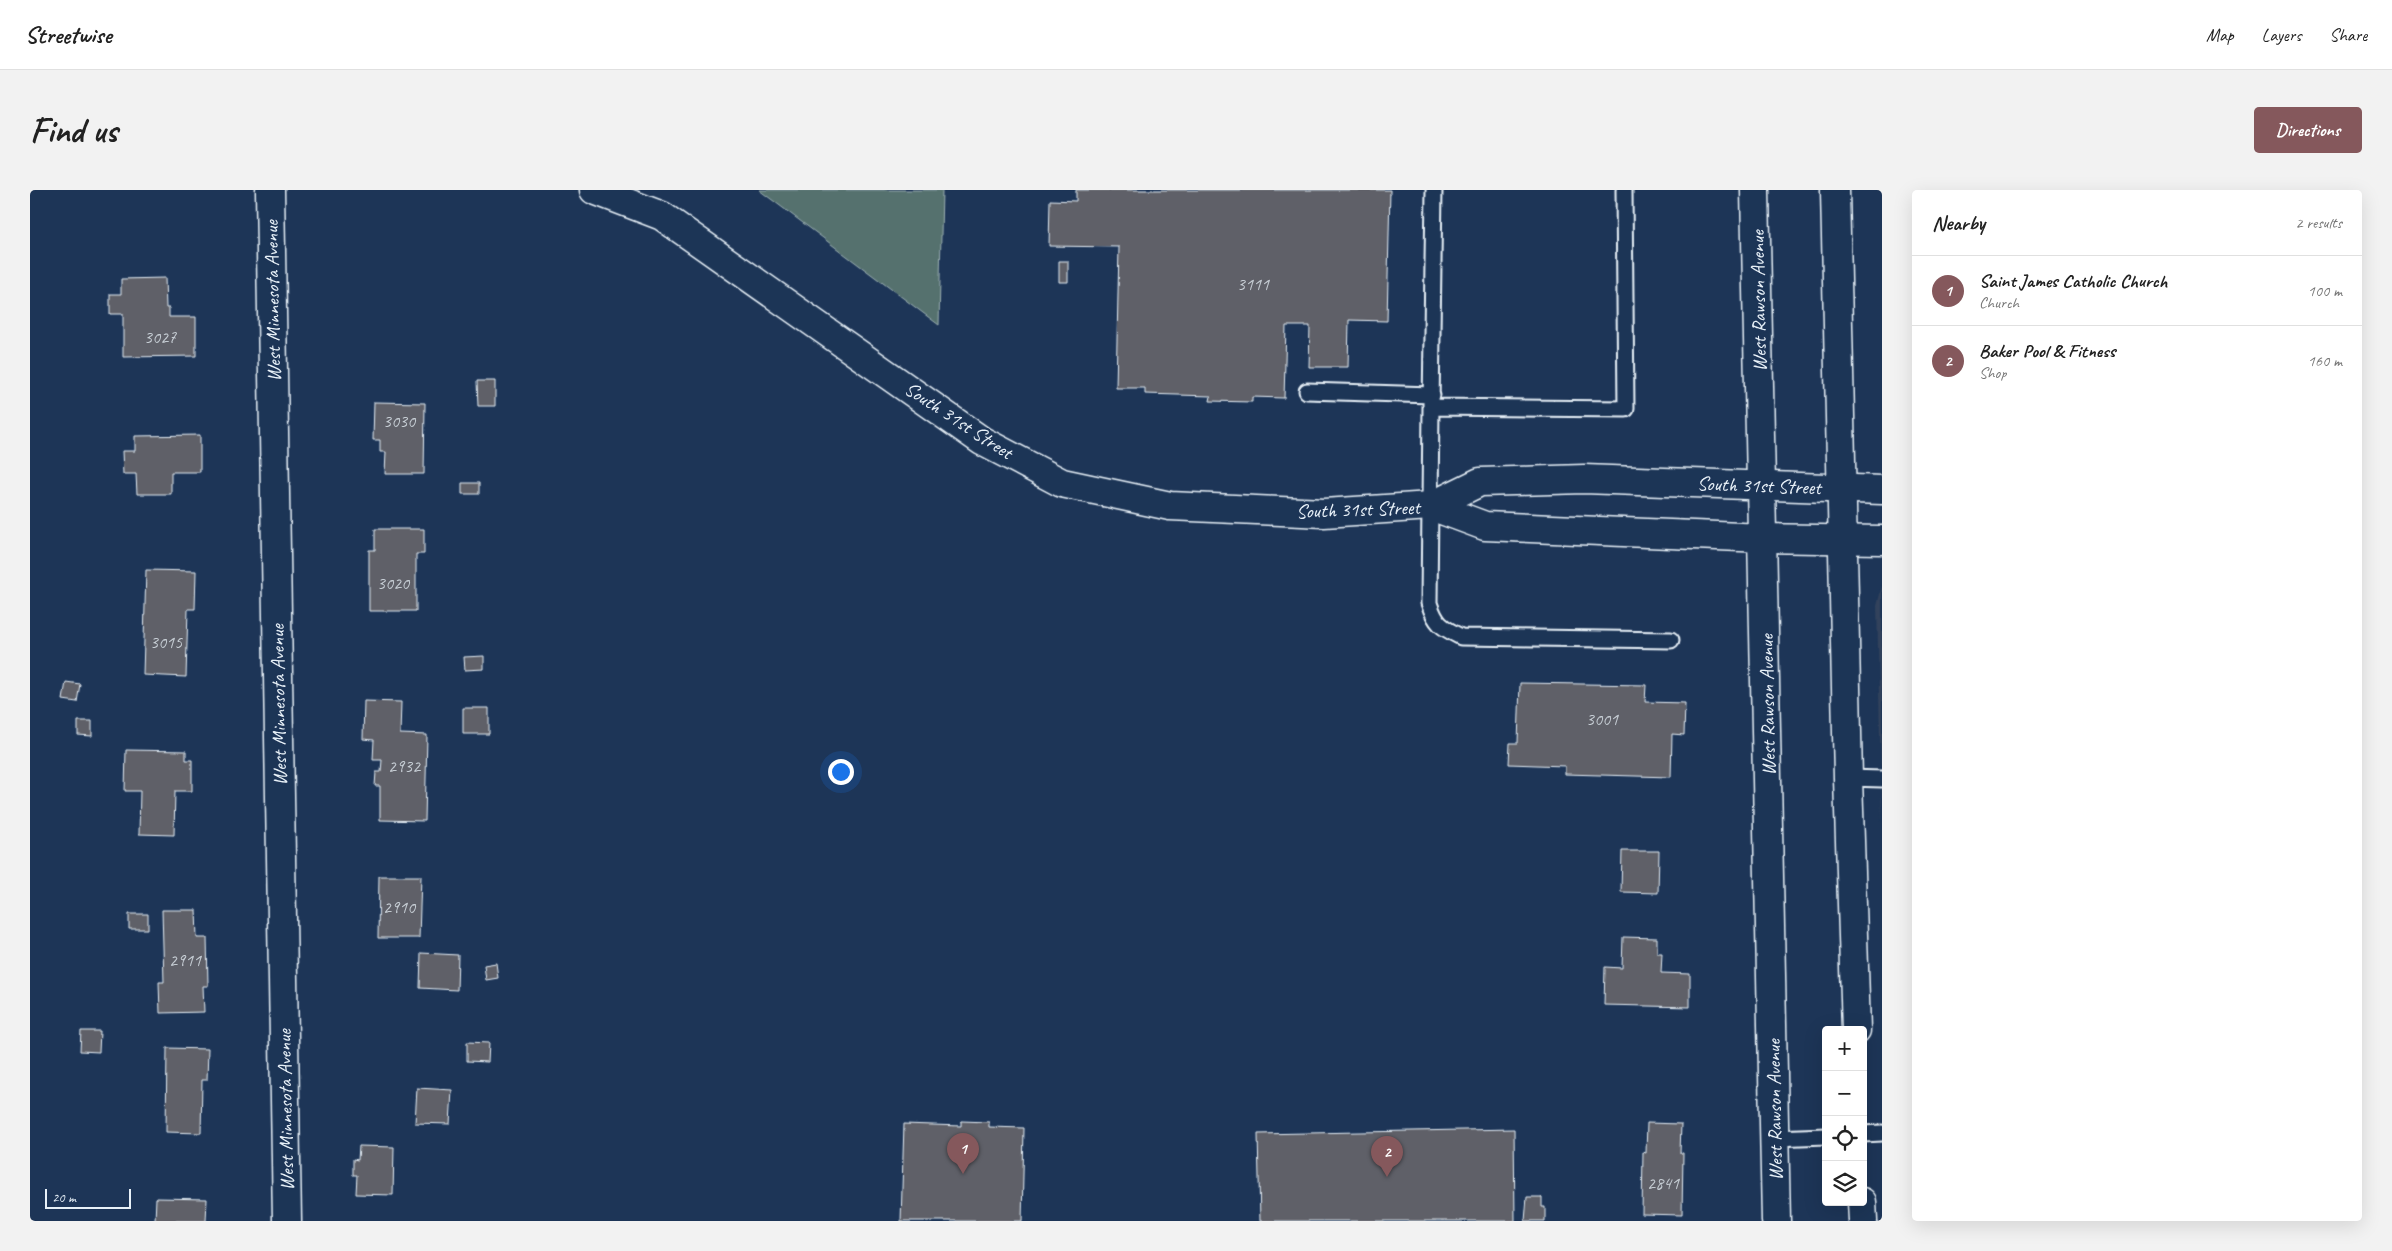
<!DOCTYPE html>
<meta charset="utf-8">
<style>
:root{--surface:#fff;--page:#f2f2f2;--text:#222;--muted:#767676;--line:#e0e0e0;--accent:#85585c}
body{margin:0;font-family:Caveat,sans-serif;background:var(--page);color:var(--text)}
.controls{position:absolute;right:15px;bottom:15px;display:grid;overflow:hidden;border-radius:5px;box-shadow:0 5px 20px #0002}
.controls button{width:45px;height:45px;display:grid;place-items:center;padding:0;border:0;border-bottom:1px solid var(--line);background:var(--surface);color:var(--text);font:25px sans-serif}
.scale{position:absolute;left:15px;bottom:12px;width:86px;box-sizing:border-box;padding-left:5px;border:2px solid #e8f1f8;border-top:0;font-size:14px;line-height:18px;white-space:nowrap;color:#e8f1f8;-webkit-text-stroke:4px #1d3557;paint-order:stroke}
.you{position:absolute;left:810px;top:581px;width:18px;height:18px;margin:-12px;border:4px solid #fff;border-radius:50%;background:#1a73e8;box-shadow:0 0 0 8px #1a73e833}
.badge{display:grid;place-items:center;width:32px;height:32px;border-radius:50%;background:var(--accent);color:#fff;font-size:16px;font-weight:700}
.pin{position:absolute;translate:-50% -41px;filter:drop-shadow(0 1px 2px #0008)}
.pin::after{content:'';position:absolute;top:26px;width:18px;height:15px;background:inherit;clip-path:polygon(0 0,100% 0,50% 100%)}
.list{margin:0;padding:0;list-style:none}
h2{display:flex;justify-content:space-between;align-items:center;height:65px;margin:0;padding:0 20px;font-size:21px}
h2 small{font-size:16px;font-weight:400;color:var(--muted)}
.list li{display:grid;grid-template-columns:32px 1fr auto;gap:15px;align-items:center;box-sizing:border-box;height:70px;padding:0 20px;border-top:1px solid var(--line)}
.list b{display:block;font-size:19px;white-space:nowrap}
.list p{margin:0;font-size:16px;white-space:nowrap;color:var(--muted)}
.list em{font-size:16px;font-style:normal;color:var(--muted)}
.icon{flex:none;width:28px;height:28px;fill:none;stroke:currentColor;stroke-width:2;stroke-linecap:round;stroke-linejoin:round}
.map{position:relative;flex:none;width:1852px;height:1031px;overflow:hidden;border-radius:5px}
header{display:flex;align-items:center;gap:30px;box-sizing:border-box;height:70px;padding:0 25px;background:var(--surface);border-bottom:1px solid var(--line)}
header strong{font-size:24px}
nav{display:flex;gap:28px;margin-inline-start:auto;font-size:18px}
.intro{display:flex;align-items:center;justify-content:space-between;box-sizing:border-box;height:120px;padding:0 30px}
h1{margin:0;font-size:35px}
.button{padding:12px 22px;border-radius:5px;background:var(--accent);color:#fff;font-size:18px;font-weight:700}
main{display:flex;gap:30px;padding:0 30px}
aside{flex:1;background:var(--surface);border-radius:5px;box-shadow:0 5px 20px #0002}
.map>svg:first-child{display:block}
.built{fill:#30425c}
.green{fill:#55716e;stroke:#9eb1b3}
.building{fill:#5e6068;stroke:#e8f1f8}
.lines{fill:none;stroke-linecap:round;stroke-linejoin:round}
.lane-casing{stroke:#e8f1f8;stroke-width:19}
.street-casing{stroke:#e8f1f8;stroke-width:31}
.secondary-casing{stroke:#e8f1f8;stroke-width:31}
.lane{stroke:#1d3557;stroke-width:15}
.street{stroke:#1d3557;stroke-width:28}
.secondary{stroke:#1d3557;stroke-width:28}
.labels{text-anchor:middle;stroke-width:4;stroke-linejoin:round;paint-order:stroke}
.number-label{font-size:18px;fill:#c6cdd4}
.street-label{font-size:20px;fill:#e8f1f8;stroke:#1d3557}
</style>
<header>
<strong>Streetwise</strong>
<nav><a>Map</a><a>Layers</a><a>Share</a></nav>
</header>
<div class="intro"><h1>Find us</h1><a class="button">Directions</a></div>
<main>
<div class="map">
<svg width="1852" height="1031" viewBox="0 0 1852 1031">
<rect width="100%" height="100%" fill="#1d3557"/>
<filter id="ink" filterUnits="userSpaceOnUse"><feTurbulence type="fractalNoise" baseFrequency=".02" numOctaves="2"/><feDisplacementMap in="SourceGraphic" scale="10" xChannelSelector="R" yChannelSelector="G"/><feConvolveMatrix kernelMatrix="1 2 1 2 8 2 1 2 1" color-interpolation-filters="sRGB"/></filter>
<g filter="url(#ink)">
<!-- built -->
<path class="built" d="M1852,396V633L1847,416Z"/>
<!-- green -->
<path class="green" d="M729,0H912L909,135Z"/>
<!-- building -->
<path class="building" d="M1046,0H1360L1357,131L1319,130L1318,177H1279L1280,136H1256L1254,208L1222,207V212L1180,211L1181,206L1115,204V198H1086L1089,57L1019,56L1020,10L1046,11Z
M1029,71H1038V92H1029Z
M135,88L136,118H139V127H166V166L93,167V124H80V104H91V89Z
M447,191H465V216H448Z
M344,212L395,213L394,284H355L356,262H350V250H343Z
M170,245V282H141V304H107L106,284H93L92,261H105V246Z
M432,293H449V304H432Z
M345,339H394V364H386V421H339V360H345Z
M116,380L166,381L165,419H158L156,487L113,485Z
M454,466V479L435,480L434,467Z
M36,492L50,494L47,512L33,510Z
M1490,493L1616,495L1615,512L1655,513L1654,545L1642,544L1641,587L1535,584V576L1479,574L1480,553H1488Z
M334,511L371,512L370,544L397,545L395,631L350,630V596H345L346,582H351L352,570H343L344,550L333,549Z
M433,518H459V544H433Z
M48,531H62V546L48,545Z
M96,560L156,561V570H162V601H145L144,645L109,644L110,601H95Z
M1592,661H1629L1628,703L1591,702Z
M349,686H391L389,748H348Z
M132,720H166L167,748H177L178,796H173L174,822L130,823L129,792H134Z
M99,724H118V739H99Z
M1593,747L1627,748V763H1632L1631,783L1660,784V817L1574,815L1575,777L1592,778Z
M391,763L428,765L427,800L390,798Z
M466,773L468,788L456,790L454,775Z
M51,841H70L69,862L50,861Z
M437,852L459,853L458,872L437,871Z
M137,858L178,859L177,890H172L171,943L136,942Z
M387,898L422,900L420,934L385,933Z
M931,931L959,932V937L994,938L992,1031H871L874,934L931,936Z
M1617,933L1651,934L1650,963H1653L1652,1025L1612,1024L1613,962L1616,963Z
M1484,939L1485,1031H1230L1228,944Z
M329,956L364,957L363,1005L326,1004L327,985H323V969L328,970Z
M1497,1007H1512V1017H1515V1031H1495Z
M126,1008L177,1009L176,1031H125Z"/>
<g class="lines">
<defs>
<path id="lane" d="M1594,0L1596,219L1401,217L1399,413C1406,434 1411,437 1431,447L1641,450
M1277,201L1402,205
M1401,217L1404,0
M1818,588L1852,589
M1833,944L1852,943
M1745,948L1796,946"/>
<path id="street" d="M240,0L257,1031
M564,0L632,26L952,251L1032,293L1140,316L1294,323L1401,316L1455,336L1734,348L1852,350
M1401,316L1450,292L1554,289L1852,300"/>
<path id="secondary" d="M1725,0L1746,1031
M1805,0L1818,588L1826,840
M1832,1012L1833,1031"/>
</defs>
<!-- lane casing -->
<use href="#lane" class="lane-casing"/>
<!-- street casing -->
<use href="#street" class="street-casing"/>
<!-- secondary casing -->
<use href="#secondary" class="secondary-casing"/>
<!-- lane -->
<use href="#lane" class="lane"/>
<!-- street -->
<use href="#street" class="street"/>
<!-- secondary -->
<use href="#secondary" class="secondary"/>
</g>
</g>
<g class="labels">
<!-- number labels -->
<g class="number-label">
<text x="1223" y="100">3111</text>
<text x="130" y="153">3027</text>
<text x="369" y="237">3030</text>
<text x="363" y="399">3020</text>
<text x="136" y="458">3015</text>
<text x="1572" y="535">3001</text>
<text x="374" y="582">2932</text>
<text x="369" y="723">2910</text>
<text x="155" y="776">2911</text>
<text x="1633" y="999">2841</text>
</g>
<!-- street labels -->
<g class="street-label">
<text transform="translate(242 111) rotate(-91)" y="7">West Minnesota Avenue</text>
<text transform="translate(1728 111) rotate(-91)" y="7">West Rawson Avenue</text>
<text transform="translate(929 230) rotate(33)" y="7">South 31st Street</text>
<text transform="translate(1729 295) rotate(2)" y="7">South 31st Street</text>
<text transform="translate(1328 319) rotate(-2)" y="7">South 31st Street</text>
<text transform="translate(248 515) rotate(-91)" y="7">West Minnesota Avenue</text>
<text transform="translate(1737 515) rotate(-91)" y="7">West Rawson Avenue</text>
<text transform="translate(255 920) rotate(-91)" y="7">West Minnesota Avenue</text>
<text transform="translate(1744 920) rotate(-91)" y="7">West Rawson Avenue</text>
</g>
</g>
</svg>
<div class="controls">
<button>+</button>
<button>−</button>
<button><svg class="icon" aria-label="locate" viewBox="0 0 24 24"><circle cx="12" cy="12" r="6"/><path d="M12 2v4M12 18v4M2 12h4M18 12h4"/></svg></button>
<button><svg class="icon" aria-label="layers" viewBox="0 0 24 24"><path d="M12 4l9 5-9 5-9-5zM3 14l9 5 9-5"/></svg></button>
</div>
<div class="scale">20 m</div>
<div class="you"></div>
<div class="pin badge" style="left:933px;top:984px">1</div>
<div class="pin badge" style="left:1357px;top:987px">2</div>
</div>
<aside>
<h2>Nearby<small>2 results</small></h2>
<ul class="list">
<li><span class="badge">1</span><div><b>Saint James Catholic Church</b><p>Church</p></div><em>100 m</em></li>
<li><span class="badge">2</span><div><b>Baker Pool &amp; Fitness</b><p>Shop</p></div><em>160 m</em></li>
</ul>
</aside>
</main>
